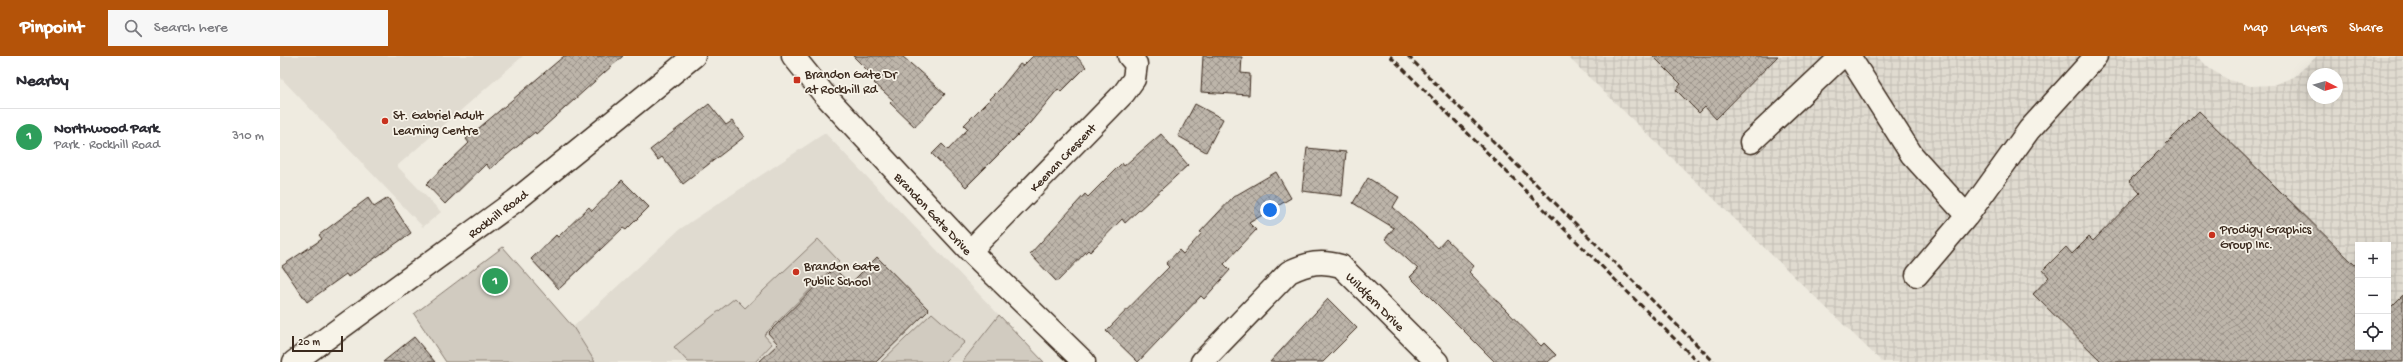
<!DOCTYPE html>
<meta charset="utf-8">
<style>
:root{--surface:#fff;--page:#f7f7f7;--text:#2b2b33;--muted:#7c7c81;--line:#e1e1e2;--accent:#b45309}
body{margin:0;font-family:"Gochi Hand",sans-serif;background:var(--page);color:var(--text)}
.controls{position:absolute;right:12px;bottom:12px;display:grid;overflow:hidden;border-radius:0px;box-shadow:0 4px 16px #0002}
.controls button{width:36px;height:36px;display:grid;place-items:center;padding:0;border:0;border-bottom:1px solid var(--line);background:var(--surface);color:var(--text);font:20px sans-serif}
.compass{position:absolute;left:2027px;top:12px;width:36px;height:36px;border-radius:50%;background:var(--surface);box-shadow:0 4px 16px #0002;rotate:96deg}
.scale{position:absolute;left:12px;bottom:10px;width:51px;box-sizing:border-box;padding-left:4px;border:2px solid #3b2a1e;border-top:0;font-size:11px;line-height:14px;white-space:nowrap;color:#3b2a1e;-webkit-text-stroke:3px #f7f3e8;paint-order:stroke}
.you{position:absolute;left:990px;top:154px;width:14px;height:14px;margin:-10px;border:3px solid #fff;border-radius:50%;background:#1a73e8;box-shadow:0 0 0 6px #1a73e833}
.badge{display:grid;place-items:center;width:26px;height:26px;border-radius:50%;background:var(--accent);color:#fff;font-size:13px;font-weight:700}
.pin{position:absolute;translate:-50% -50%;border:2px solid #fff;box-shadow:0 1px 4px #0006}
.list{margin:0;padding:0;list-style:none}
h2{display:flex;justify-content:space-between;align-items:center;height:52px;margin:0;padding:0 16px;font-size:17px}
h2 small{font-size:13px;font-weight:400;color:var(--muted)}
.list li{display:grid;grid-template-columns:26px 1fr auto;gap:12px;align-items:center;box-sizing:border-box;height:56px;padding:0 16px;border-top:1px solid var(--line)}
.list b{display:block;font-size:15px;white-space:nowrap}
.list p{margin:0;font-size:13px;white-space:nowrap;color:var(--muted)}
.list em{font-size:13px;font-style:normal;color:var(--muted)}
.icon{flex:none;width:22px;height:22px;fill:none;stroke:currentColor;stroke-width:2;stroke-linecap:round;stroke-linejoin:round}
.map{position:relative;flex:none;width:2123px;height:306px;overflow:hidden}
header{display:flex;align-items:center;gap:24px;box-sizing:border-box;height:56px;padding:0 20px;background:var(--accent);color:#fff}
header strong{font-size:19px}
nav{display:flex;gap:22px;margin-inline-start:auto;font-size:14px}
.search{width:280px;height:36px;background:var(--page);display:flex;align-items:center;gap:10px;box-sizing:border-box;padding:0 14px;border-radius:0px;color:var(--muted);font-size:15px}
main{display:flex}
aside{flex:1;background:var(--surface)}
.map>svg:first-child{display:block}
.built{fill:#e0dbd0}
.industrial{fill:url(#industrial-grid);fill-rule:evenodd}
.park{fill:#d1cbc0;stroke:#867a6f}
.building{fill:url(#building-cross-hatch);stroke:#3b2a1e}
.lines{fill:none;stroke-linecap:round;stroke-linejoin:round}
.minor-casing{stroke:#3b2a1e;stroke-width:25}
.minor{stroke:#f7f3e8;stroke-width:22}
.rail{stroke:#3b2a1e;stroke-width:3;stroke-dasharray:6 3;stroke-linecap:butt}
.poi-dot{fill:#c8321e;stroke:#f7f3e8;stroke-width:1.5}
.labels{text-anchor:middle;stroke-width:3.5;stroke-linejoin:round;paint-order:stroke}
.poi-label{font-size:13px;fill:#3b2a1e;stroke:#f7f3e8;text-anchor:start}
.street-label{font-size:13px;fill:#3b2a1e;stroke:#f7f3e8}
</style>
<header>
<strong>Pinpoint</strong>
<div class="search"><svg class="icon" aria-label="search" viewBox="0 0 24 24"><circle cx="10" cy="10" r="6"/><path d="M15 15l6 6"/></svg>Search here</div>
<nav><a>Map</a><a>Layers</a><a>Share</a></nav>
</header>
<main>
<aside>
<h2>Nearby<small></small></h2>
<ul class="list">
<li><span class="badge" style="background:#2e9e5b">1</span><div><b>Northwood Park</b><p>Park · Rockhill Road</p></div><em>310 m</em></li>
</ul>
</aside>
<div class="map">
<svg width="2123" height="306" viewBox="0 0 2123 306">
<defs>
<pattern id="industrial-grid" width="8" height="8" patternUnits="userSpaceOnUse"><rect width="8" height="8" fill="#e0dbd0"/><path d="M0 4h8M4 0v8" fill="none" stroke="#c1bcb2"/></pattern>
<pattern id="building-cross-hatch" width="8" height="8" patternUnits="userSpaceOnUse"><rect width="8" height="8" fill="#bdb5aa"/><path d="M0 0l8 8M0 8l8-8" fill="none" stroke="#9b938a"/></pattern>
</defs>
<rect width="100%" height="100%" fill="#efebe0"/>
<filter id="ink" filterUnits="userSpaceOnUse"><feTurbulence type="fractalNoise" baseFrequency=".025" numOctaves="2"/><feDisplacementMap in="SourceGraphic" scale="8" xChannelSelector="R" yChannelSelector="G"/><feConvolveMatrix kernelMatrix="1 2 1 2 8 2 1 2 1" color-interpolation-filters="sRGB"/></filter>
<g filter="url(#ink)">
<!-- built -->
<path class="built" d="M0,0H243L117,110L161,156L143,171L0,21Z
M545,77L719,259L682,306H315L293,271L400,173Z"/>
<!-- industrial -->
<path class="industrial" d="M1287,0H1917L1930,13L1949,24L1971,30L1993,29L2014,21L2037,0H2123V306H1602ZM2033,18H2057V42H2033ZM2078,189H2108V291H2078Z"/>
<!-- park -->
<path class="park" d="M538,183L559,205L484,279L492,288L475,306H408L394,291L455,242L465,252Z
M223,191L293,271L315,306H166L134,258Z
M652,257L685,286L664,306H601Z
M719,259L764,306H682Z"/>
<!-- building -->
<path class="building" d="M284,0H343L256,78L255,76L210,113L206,108L165,148L146,128L189,87L186,83Z
M573,0H622L665,38L635,71L610,47L613,44L594,27L597,24Z
M753,0H796L806,11L781,36L778,33L750,67L686,131L652,98L662,88L668,94L688,73L684,69L720,33L740,8L743,10Z
M923,0L962,1L961,17L970,18L969,39L921,36Z
M1373,0H1498L1436,63L1425,51L1419,57L1396,34L1401,28Z
M429,48L446,69L452,65L464,81L403,128L382,101L378,104L370,94Z
M915,48L943,63L926,96L898,80Z
M1919,55L2078,212V291H2108V254L2123,239V306H1822L1753,238L1769,221L1763,214L1786,191L1792,198L1809,181L1813,185L1860,137L1849,125Z
M881,78L908,109L845,167L842,163L810,196L808,194L777,226L750,198L805,138L808,141L842,107L844,110Z
M1027,92L1066,96L1062,140L1022,135Z
M996,116L1011,142L969,167L976,174L944,208L950,214L924,243L921,240L858,306L826,275L889,211L886,208L899,194L903,198L922,177L920,176L953,141Z
M1088,122L1119,141L1113,151L1158,192L1166,183L1194,210L1189,216L1261,290L1264,287L1276,299L1268,306H1215L1130,221L1138,213L1105,183L1114,172L1073,147Z
M342,124L369,151L346,174L343,172L279,233L251,203L276,179L278,181L309,151L312,155Z
M88,142L94,151L108,142L131,177L68,221L66,218L27,246L2,210L42,183L39,179Z
M597,201L649,254L596,306H479L498,288L488,277L554,212L570,228Z
M1048,243L1077,272L1043,306H990Z
M134,281L155,306H103Z"/>
<g class="lines">
<defs>
<path id="minor" d="M513,0L543,37L690,195L804,306
M1569,0L1632,99L1687,160L1749,74L1816,0
M1471,86L1562,0
M690,195L844,37L854,23L856,8L849,0
M1637,219L1687,160
M14,306L235,145L414,0
M922,306L1009,216C1028,207 1041,204 1061,210L1157,306"/>
</defs>
<!-- minor casing -->
<use href="#minor" class="minor-casing"/>
<!-- minor -->
<use href="#minor" class="minor"/>
<!-- rail -->
<path class="rail" d="M1110,0L1418,306
M1128,0L1434,306"/>
</g>
</g>
<!-- markers -->
<g class="poi-dot">
<rect x="513" y="20" width="8" height="8" rx="2"/>
<circle cx="105" cy="65" r="4"/>
<circle cx="1932" cy="179" r="4"/>
<circle cx="516" cy="216" r="4"/>
</g>
<g class="labels">
<!-- poi labels -->
<g class="poi-label">
<text x="525" y="22">Brandon Gate Dr<tspan x="525" dy="15">at Rockhill Rd</tspan></text>
<text x="113" y="63">St. Gabriel Adult<tspan x="113" dy="15">Learning Centre</tspan></text>
<text x="1940" y="177">Prodigy Graphics<tspan x="1940" dy="15">Group Inc.</tspan></text>
<text x="524" y="214">Brandon Gate<tspan x="524" dy="15">Public School</tspan></text>
</g>
<!-- street labels -->
<g class="street-label">
<text transform="translate(782 101) rotate(-46)" y="5">Keenan Crescent</text>
<text transform="translate(217 157) rotate(-37)" y="5">Rockhill Road</text>
<text transform="translate(654 157) rotate(47)" y="5">Brandon Gate Drive</text>
<text transform="translate(1096 245) rotate(45)" y="5">Wildfern Drive</text>
</g>
</g>
</svg>
<div class="controls">
<button>+</button>
<button>−</button>
<button><svg class="icon" aria-label="locate" viewBox="0 0 24 24"><circle cx="12" cy="12" r="6"/><path d="M12 2v4M12 18v4M2 12h4M18 12h4"/></svg></button>
</div>
<svg class="compass" viewBox="-18 -18 36 36"><path d="M0-13l5 13h-10z" fill="#e53935"/><path d="M0 13l5-13h-10z" fill="#7c7c81"/></svg>
<div class="scale">20 m</div>
<div class="you"></div>
<div class="pin badge" style="left:215px;top:225px;background:#2e9e5b">1</div>
</div>
</main>
